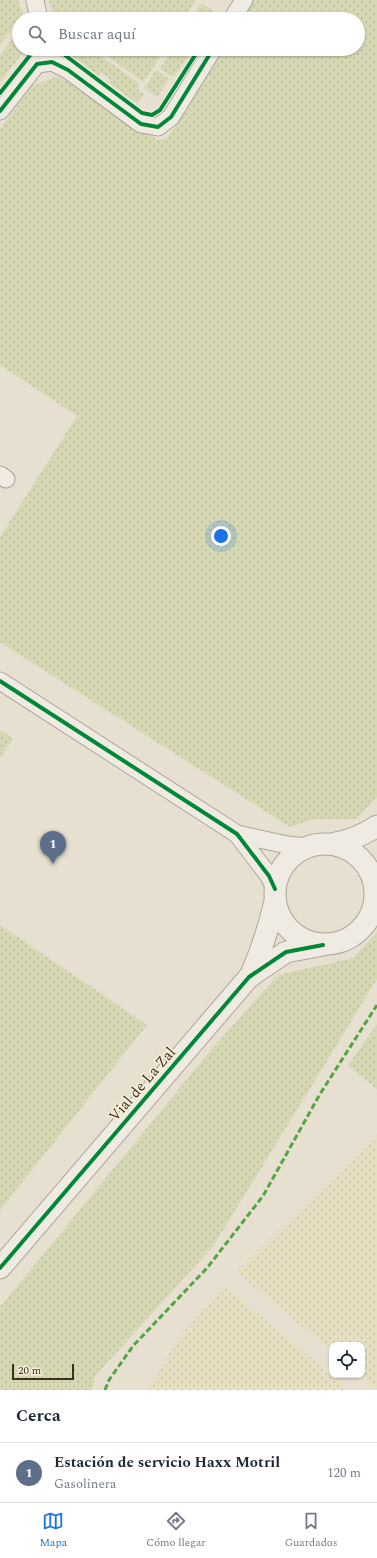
<!DOCTYPE html>
<html lang="es">
<meta charset="utf-8">
<style>
:root{--surface:#fff;--page:#f2f2f3;--text:#1f2937;--muted:#747a83;--line:#e0e1e3;--accent:#1a73e8}
body{margin:0;font-family:Spectral,serif;background:var(--page);color:var(--text)}
.controls{position:absolute;right:12px;bottom:12px;display:grid;overflow:hidden;border-radius:8px;box-shadow:0 1px 3px #0004}
.controls button{width:36px;height:36px;display:grid;place-items:center;padding:0;border:0;border-bottom:1px solid var(--line);background:var(--surface);color:var(--text);font:20px sans-serif}
.scale{position:absolute;left:12px;bottom:10px;width:62px;box-sizing:border-box;padding-left:4px;border:2px solid #3d2e20;border-top:0;font-size:11px;line-height:14px;white-space:nowrap;color:#3d2e20;-webkit-text-stroke:3px #f7eed8;paint-order:stroke}
.you{position:absolute;left:221px;top:536px;width:14px;height:14px;margin:-10px;border:3px solid #fff;border-radius:50%;background:#1a73e8;box-shadow:0 0 0 6px #1a73e833}
.badge{display:grid;place-items:center;width:26px;height:26px;border-radius:50%;background:var(--accent);color:#fff;font-size:13px;font-weight:700}
.pin{position:absolute;translate:-50% -33px;filter:drop-shadow(0 1px 2px #0008)}
.pin::after{content:'';position:absolute;top:21px;width:14px;height:12px;background:inherit;clip-path:polygon(0 0,100% 0,50% 100%)}
.list{margin:0;padding:0;list-style:none}
h2{display:flex;justify-content:space-between;align-items:center;height:52px;margin:0;padding:0 16px;font-size:17px}
h2 small{font-size:13px;font-weight:400;color:var(--muted)}
.list li{display:grid;grid-template-columns:26px 1fr auto;gap:12px;align-items:center;box-sizing:border-box;height:60px;padding:0 16px;border-top:1px solid var(--line)}
.list b{display:block;font-size:15px;white-space:nowrap}
.list p{margin:0;font-size:13px;white-space:nowrap;color:var(--muted)}
.list em{font-size:13px;font-style:normal;color:var(--muted)}
.icon{flex:none;width:22px;height:22px;fill:none;stroke:currentColor;stroke-width:2;stroke-linecap:round;stroke-linejoin:round}
.map{position:relative;flex:none;width:377px;height:1390px;overflow:hidden}
.search{position:absolute;background:var(--surface);box-shadow:0 1px 3px #0004;left:12px;right:12px;top:12px;height:44px;display:flex;align-items:center;gap:10px;box-sizing:border-box;padding:0 14px;border-radius:22px;color:var(--muted);font-size:15px}
.sheet{height:112px;background:var(--surface)}
nav{display:flex;justify-content:space-around;align-items:center;box-sizing:border-box;height:56px;border-top:1px solid var(--line);background:var(--surface);font-size:11px;color:var(--muted)}
nav a{display:grid;justify-items:center;gap:2px}
nav .on{color:var(--accent)}
.map>svg:first-child{display:block}
.farmland{fill:url(#farmland-dots)}
.green{fill:url(#green-dots)}
.lines{fill:none;stroke-linecap:round;stroke-linejoin:round}
.minor-casing{stroke:#ada599;stroke-width:19}
.tertiary-casing{stroke:#ada599;stroke-width:23}
.minor{stroke:#efebe3;stroke-width:17}
.tertiary{stroke:#efebe3;stroke-width:21}
.quiet{stroke:#54a441;stroke-width:3;stroke-dasharray:6 3;stroke-linecap:butt}
.cycleway-casing{stroke:#f7eed8;stroke-width:6}
.cycleway{stroke:#00873e;stroke-width:4}
.labels{text-anchor:middle;stroke-width:3;stroke-linejoin:round;paint-order:stroke}
.street-label{font-size:15px;fill:#3d2e20;stroke:#f7eed8}
</style>
<div class="map">
<svg width="377" height="1390" viewBox="0 0 377 1390">
<defs>
<pattern id="farmland-dots" width="8" height="8" patternUnits="userSpaceOnUse"><rect width="8" height="8" fill="#e6dfc2"/><path d="M2 2h.1M6 6h.1" fill="none" stroke="#c6c0a6" stroke-width="1.8" stroke-linecap="round"/></pattern>
<pattern id="green-dots" width="8" height="8" patternUnits="userSpaceOnUse"><rect width="8" height="8" fill="#d6d7b3"/><path d="M2 2h.1M6 6h.1" fill="none" stroke="#b9b99a" stroke-width="1.8" stroke-linecap="round"/></pattern>
</defs>
<rect width="100%" height="100%" fill="#e7e0d1"/>
<!-- farmland -->
<path class="farmland" d="M377,1134V1389L360,1375H362V1345H332V1351L236,1272Z
M224,1285L349,1390H148L177,1340Z"/>
<!-- green -->
<path class="green" d="M0,0H18L23,12L17,23L0,45Z
M49,0H196L184,19H54Z
M254,0H377V797L356,819H313L290,827L0,642V537L77,416L0,365V129L32,86L58,76L158,140L167,138L178,122L224,49H358V19H243Z
M201,3L215,12L211,19H191Z
M19,30V49H26L0,82V55Z
M62,49H91L140,84L137,89L144,94L137,103L109,83L111,80L101,72L98,75Z
M97,49H165L144,82Z
M172,49H192L174,77L160,69Z
M156,70L169,79L157,97L144,88Z
M0,730L13,739L0,758Z
M0,925L147,1025L0,1210Z
M377,932V979L214,1245L95,1376L92,1390H0V1307L211,1050L278,975L353,958Z
M377,1024V1089L348,1066Z"/>
<g class="lines">
<defs>
<path id="minor" d="M35,0L39,19
M232,19L244,0
M0,111L37,64L52,62L68,70L141,124L158,127L171,117L213,49
M0,475L6,479
M0,681L237,834L269,876L275,889
M237,834L287,845L306,847"/>
<path id="tertiary" d="M275 894a50 50 0 1 1 100 0a50 50 0 1 1-100 0Z
M331,844C349,841 362,836 377,826
M250,977C261,952 269,927 275,901
M0,1268L249,977L286,952L323,945"/>
</defs>
<!-- minor casing -->
<use href="#minor" class="minor-casing"/>
<!-- tertiary casing -->
<use href="#tertiary" class="tertiary-casing"/>
<!-- minor -->
<use href="#minor" class="minor"/>
<!-- tertiary -->
<use href="#tertiary" class="tertiary"/>
<!-- quiet -->
<path class="quiet" d="M105,1390L109,1380L133,1346L207,1268L263,1196L320,1094L377,1005"/>
<defs>
<path id="cycleway" d="M0,93L31,54L58,50L142,113L152,115L160,110L199,49
M0,111L37,64L52,62L68,70L141,124L158,127L171,117L213,49
M0,681L237,834L269,876L275,889
M0,1268L249,977L286,952L323,945"/>
</defs>
<!-- cycleway casing -->
<use href="#cycleway" class="cycleway-casing"/>
<!-- cycleway -->
<use href="#cycleway" class="cycleway"/>
</g>
<g class="labels">
<!-- street labels -->
<g class="street-label">
<text transform="translate(142 1084) rotate(-49)" y="5">Vial de La Zal</text>
</g>
</g>
</svg>
<div class="controls">
<button><svg class="icon" aria-label="locate" viewBox="0 0 24 24"><circle cx="12" cy="12" r="6"/><path d="M12 2v4M12 18v4M2 12h4M18 12h4"/></svg></button>
</div>
<div class="scale">20 m</div>
<div class="you"></div>
<div class="pin badge" style="left:53px;top:864px;background:#5c6f8a">1</div>
<div class="search"><svg class="icon" aria-label="search" viewBox="0 0 24 24"><circle cx="10" cy="10" r="6"/><path d="M15 15l6 6"/></svg>Buscar aquí</div>
</div>
<section class="sheet">
<h2>Cerca<small></small></h2>
<ul class="list">
<li><span class="badge" style="background:#5c6f8a">1</span><div><b>Estación de servicio Haxx Motril</b><p>Gasolinera</p></div><em>120 m</em></li>
</ul>
</section>
<nav>
<a class="on"><svg class="icon" aria-label="map" viewBox="0 0 24 24"><path d="M3 6l6-2 6 2 6-2v14l-6 2-6-2-6 2zM9 4v14M15 6v14"/></svg>Mapa</a>
<a><svg class="icon" aria-label="directions" viewBox="0 0 24 24"><path d="M12 3l9 9-9 9-9-9zM9 14v-3h6M13 9l2 2-2 2"/></svg>Cómo llegar</a>
<a><svg class="icon" aria-label="saved" viewBox="0 0 24 24"><path d="M7 4h10v16l-5-4-5 4z"/></svg>Guardados</a>
</nav>
